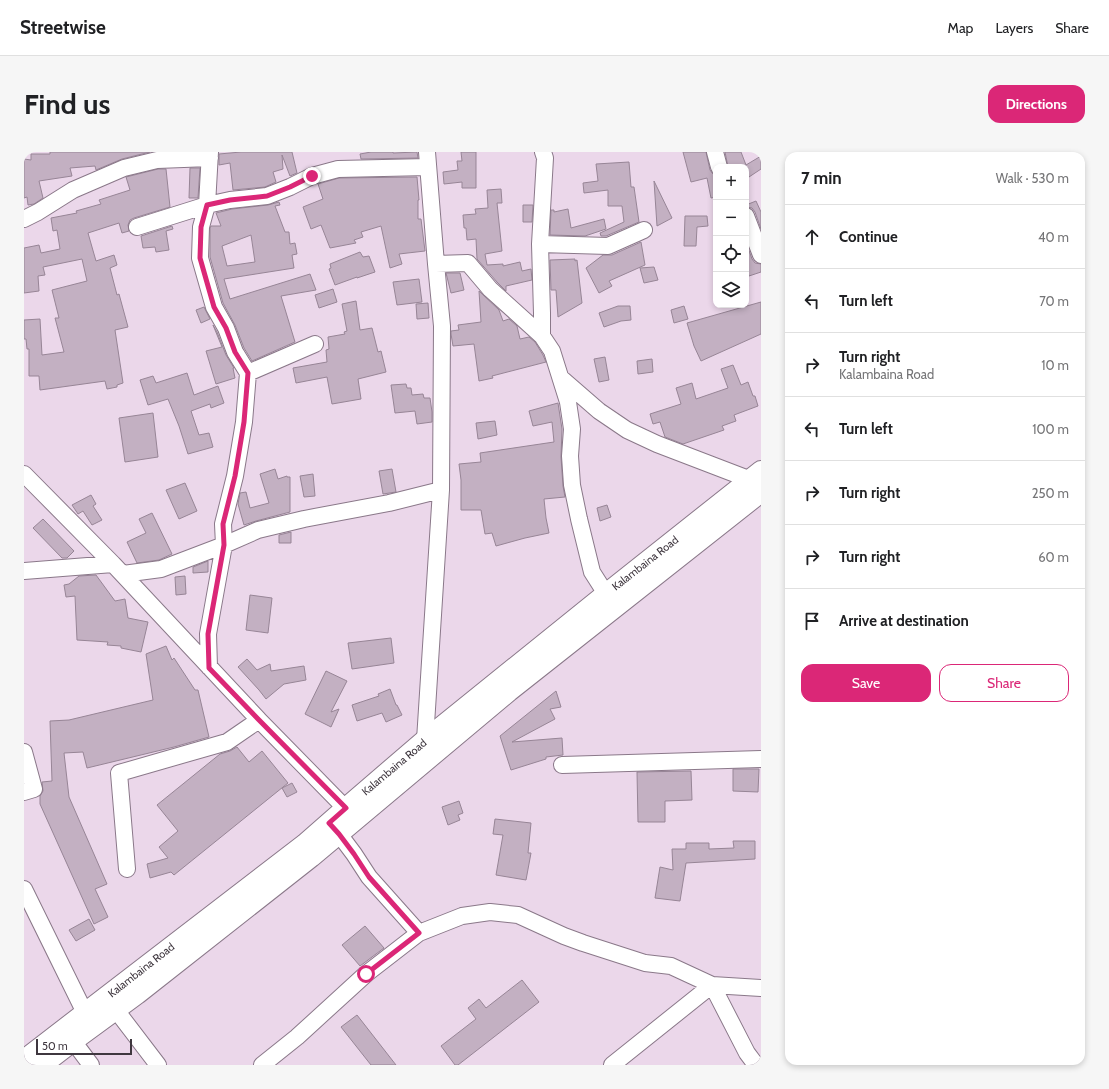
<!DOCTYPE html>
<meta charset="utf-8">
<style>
:root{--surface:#fff;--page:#f6f6f6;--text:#202124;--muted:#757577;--line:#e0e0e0;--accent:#db2777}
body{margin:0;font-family:Cabin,sans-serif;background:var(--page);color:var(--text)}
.controls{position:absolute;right:12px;top:12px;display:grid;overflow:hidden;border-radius:8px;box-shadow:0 2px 6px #0003}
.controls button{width:36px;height:36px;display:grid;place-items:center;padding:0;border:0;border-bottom:1px solid var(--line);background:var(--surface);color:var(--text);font:20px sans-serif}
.scale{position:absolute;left:12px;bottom:10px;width:96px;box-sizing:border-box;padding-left:4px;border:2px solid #3f373f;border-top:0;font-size:11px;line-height:14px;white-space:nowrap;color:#3f373f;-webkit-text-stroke:3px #fff;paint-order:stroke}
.stop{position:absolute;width:12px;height:12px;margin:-9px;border:3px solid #db2777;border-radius:50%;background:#fff}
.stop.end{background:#db2777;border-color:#fff;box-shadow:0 1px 4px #0008}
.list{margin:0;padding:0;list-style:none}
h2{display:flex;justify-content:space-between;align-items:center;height:52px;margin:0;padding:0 16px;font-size:17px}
h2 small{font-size:13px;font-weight:400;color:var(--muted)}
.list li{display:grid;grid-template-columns:26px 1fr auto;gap:12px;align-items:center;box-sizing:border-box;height:64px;padding:0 16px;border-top:1px solid var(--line)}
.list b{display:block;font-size:15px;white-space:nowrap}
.list p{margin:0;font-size:13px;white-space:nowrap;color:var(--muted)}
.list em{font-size:13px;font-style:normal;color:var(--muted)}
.actions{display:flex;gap:8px;padding:12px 16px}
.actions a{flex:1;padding:9px 0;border:1px solid var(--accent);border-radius:12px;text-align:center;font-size:14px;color:var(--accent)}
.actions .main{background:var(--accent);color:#fff}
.icon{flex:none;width:22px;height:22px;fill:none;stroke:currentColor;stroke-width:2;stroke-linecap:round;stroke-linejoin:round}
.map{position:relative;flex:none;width:737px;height:913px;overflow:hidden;border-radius:12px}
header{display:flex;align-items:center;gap:24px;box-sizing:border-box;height:56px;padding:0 20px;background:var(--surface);border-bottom:1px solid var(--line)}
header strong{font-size:19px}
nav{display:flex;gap:22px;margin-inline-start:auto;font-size:14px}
.intro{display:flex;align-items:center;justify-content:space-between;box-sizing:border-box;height:96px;padding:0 24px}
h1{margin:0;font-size:28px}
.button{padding:10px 18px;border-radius:12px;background:var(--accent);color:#fff;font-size:14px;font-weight:700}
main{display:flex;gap:24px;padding:0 24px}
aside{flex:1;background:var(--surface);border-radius:12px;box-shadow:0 2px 6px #0003}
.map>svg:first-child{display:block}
.building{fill:#c3b0c2;stroke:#978596;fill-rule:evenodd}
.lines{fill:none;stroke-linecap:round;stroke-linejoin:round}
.minor-casing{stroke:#8a7889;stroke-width:18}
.major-casing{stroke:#8a7889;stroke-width:22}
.minor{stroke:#fff;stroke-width:16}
.major{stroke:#fff;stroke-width:20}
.route{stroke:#db2777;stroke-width:5}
.labels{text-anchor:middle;stroke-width:3;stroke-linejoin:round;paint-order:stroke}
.street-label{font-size:11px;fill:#3f373f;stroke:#fff}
</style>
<header>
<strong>Streetwise</strong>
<nav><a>Map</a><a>Layers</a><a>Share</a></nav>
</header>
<div class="intro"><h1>Find us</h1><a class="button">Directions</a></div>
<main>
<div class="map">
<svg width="737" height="913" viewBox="0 0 737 913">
<rect width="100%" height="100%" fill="#ebd7ea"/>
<!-- building -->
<path class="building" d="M26,0H126L98,7L72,18L71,14L46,16L48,24L15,29L19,46L10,52L4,53L3,45L0,46V7L7,8V2H26Z
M217,0H268L273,21L266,24L258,3L259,17L249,20L252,30L241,35L209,38L206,11L195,13V2Z
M347,0H369V1L393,0L394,6L337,7L336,2Z
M437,0H452V36H438V30L420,32L419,20L434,18L433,9H438Z
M659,0H682L686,18L689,22L692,24V45L687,46L683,26L667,30Z
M701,0H717L722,13L737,4V17L725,25L722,20V15H704Z
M605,10L607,35H610L615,70L582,84H577L576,81L600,70L598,54H584V38L560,41L559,31L574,29L572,12Z
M166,16H176L174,46H165Z
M134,17H142L146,55L110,66L106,68L104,73L105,79L98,81L95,71L64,81L72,109L90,103L93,113L86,116L93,143L95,142L104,175L91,178L99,231L93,233V235L83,237L81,229L16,238L15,224H5V197H3L2,187H0V168L16,167L18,203L40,200L31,166H35L28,138L63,129L58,107L19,115L21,123L14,124L15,139L0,141V96L15,93L17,101L36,97L33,78L29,79L27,66L53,61L52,59L77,52L75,48L106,38L102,25Z
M393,25L395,48H394V67H397L401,99L375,102L378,112L366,116L357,74L337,80L339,85L330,88L332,91L306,96L297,73L287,77L279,55L299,47L294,32L315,26Z
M630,29L648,66L633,74Z
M477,37L478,51H473L478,99L461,102L463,113L479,112V114L496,110L498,119L507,117L508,128L482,134V139L473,130L453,107L452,87L443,88L442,76H440L439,63L452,62L451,57L464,56L463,38Z
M732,49L737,60V77L731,60L728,56L722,55V53Z
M255,50L256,53L251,54L261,80H265L266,92L271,91L273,102L268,103L270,116L200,127L206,147L286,122L292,138L257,144L271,190L228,209L220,196L211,173L199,151L186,105V76L187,74H197L192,61L208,57L244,53ZM227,83L231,110L203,114L198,94Z
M499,53H509L508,70H499Z
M544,57L547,76L580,67L582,77L561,84L526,83L527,58H530V60Z
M661,64H683L684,74L673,75L672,94H660Z
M148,74L149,77L142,79L145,98L132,100L131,95L119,96L117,84Z
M617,90L621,113L585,129L588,134L575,141L562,116L579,103H588Z
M722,90L728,107L731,111L737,112V120L725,124L722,114Z
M336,100L339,105L345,104L351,120L333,126V125L311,133L305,117L307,116L306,112Z
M551,107V109L553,108L558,151L534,165L532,138H527L526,108Z
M630,115L634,128L620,131L616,116Z
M422,121H436L440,138L427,141Z
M395,127L398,150L373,153L369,130Z
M309,137L313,150L295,156L291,143Z
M455,139L475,158L479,169L485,167L493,174L496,187L505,185L511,190L519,203L522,210L468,224L469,226L455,229L450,192L429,194L427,182V179L435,178L434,173L457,170Z
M332,149L336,178L348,176L354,200L357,199L362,220L334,227L337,247L308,252L303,225L272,231L269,216L303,210L302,198L305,197L304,185L321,182L320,180L323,179L318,152Z
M737,150V182L677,209L670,194L663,171Z
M404,151L405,166L393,167L392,152Z
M594,154H606L607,168L597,169L580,175L575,161Z
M660,154L664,167L650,171L647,158Z
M180,155L186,167L177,171L172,158Z
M189,173L193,180L202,203L210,216H209L211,226L192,232L182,199L198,195Z
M581,205L585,228L575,230L570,207Z
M628,207L629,220L614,222L613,209Z
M709,213L717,233L724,230L729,244H731L734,254L710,263L712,269L698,274L700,278L659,292L641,285L636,270L629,272L626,262L657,252L652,236L668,231L672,247L704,236L697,217Z
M163,221L170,243L194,234L200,251L187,256L186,252L167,259L175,283L185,281L189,295L164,302L155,274L144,247L124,253L116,228L129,224L132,231Z
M382,232L383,236H387L388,243L399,242L400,246H406L408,260V270L393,272L391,259L371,261L367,233Z
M534,251L538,277L537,305L539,334L541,345L520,347L522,366L525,381L501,386L472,394L468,381L461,382L457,358H437V328L435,312L457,310L456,301L530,290L528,270L509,274L505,259Z
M129,261L134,305L101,310L95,266Z
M471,269L473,283L454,287L452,271Z
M251,317L254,327L263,324V325H266V360L232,369L220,373L214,352L216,341L222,340L226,356L245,351L236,322Z
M368,317L372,340L359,342L355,319Z
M289,322L291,344L280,345L276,324Z
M161,331L173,359L155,367L142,338Z
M67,343L72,352L69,354L78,368L68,373L59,359L54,362L48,353Z
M583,353L587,365L576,369L573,356Z
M128,361L148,402L135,408L113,411L103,390L122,381L115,367Z
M19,367L50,399L43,406H38L9,376Z
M267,380V391H255V383Z
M184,409V420L169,421V415Z
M72,423L91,449L101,447L104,466L124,470L117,500L97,496V494L83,493L84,490L53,488L51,444L42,445L40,433L45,432L55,424Z
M161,424L162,442L152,443L151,425Z
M226,443L248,446L244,481L222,478Z
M367,486L370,511L328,517L324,491Z
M142,494L148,508L150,506L171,538H174L185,585L150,595L63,616L59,600L40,601L45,645L83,732L71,737L84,765L70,772L16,652V644L19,639L18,630L28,629L26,569L45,568L129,548L122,502Z
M223,507L233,518L246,512L247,519L280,514L282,528L260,532L242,547L235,538L214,515Z
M302,519L323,529L307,560L315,557L307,575L281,562Z
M366,537L372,553H373L378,563L362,570L358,561L333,569L328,553L355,544L354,542Z
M532,539L537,555L526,557L531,567L488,590L538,586L539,603L522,605V607L487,618L476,584Z
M213,595L225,610L238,599L264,631L150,723L147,720L126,726L123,712L144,706L135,695L154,679L133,653L196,602L206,599Z
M709,617H735L734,640L709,639Z
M667,619L668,648L641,649V670H614L613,620Z
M268,631L273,640L263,645L258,636Z
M435,649L439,661L434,663L436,668L424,673L418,655Z
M471,667L507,671L504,701H507L502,728L472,723L479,683L469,682Z
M709,689H731V707L662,711L656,749L631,746L636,715L649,718L648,697H662V691H685V697L710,696Z
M65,767L71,778L52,789L45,778Z
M341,774L360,796L336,814L318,793Z
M498,828L515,850L434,913H431L417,894L452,867L444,856L455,847L462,856Z
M333,863L372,913H347L317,875Z"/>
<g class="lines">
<defs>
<path id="minor" d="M691,0L695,15
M722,64L737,103
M0,67L14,60L49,38L100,16L133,8L186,6
M113,75L183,53L206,48L243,44L266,35L288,24L314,17L404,15
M516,92L584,94L620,78
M412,112L444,111L466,137L518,184L528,199L544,250L548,277L546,304L548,333L555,367L568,420L582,442
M518,184V161L516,92L521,6L519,0
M224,221L291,192
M537,226L575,259L603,278L633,292L727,328
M0,322L89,412L235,568L330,665
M0,419L89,412
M99,422L137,417L200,393L234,378L280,367L365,351L417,338
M185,515L184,482L200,393L199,372L211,324L220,270L224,221L211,200L202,176L190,155L176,106L177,75L183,53L186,0
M401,588L417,338L418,174L412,112L403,0
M0,600L10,637L0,640
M538,613L737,607
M306,673L315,682L330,702L345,725L395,781
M103,717L95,621L203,590L235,568
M0,737L61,861
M688,833L723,901L732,913
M92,858L134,913
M49,889L67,913
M238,913L273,885L342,822L395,781L438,764L466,760L494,763L540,784L559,791L621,811L647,814L688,833L737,836
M588,913L688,833"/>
<path id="major" d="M0,908L281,692L322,656L401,588L582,442L737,319
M18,913L49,889L113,842L287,705L485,539L737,340"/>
</defs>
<!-- minor casing -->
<use href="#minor" class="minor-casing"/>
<!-- major casing -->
<use href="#major" class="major-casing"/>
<!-- minor -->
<use href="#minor" class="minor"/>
<!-- major -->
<use href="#major" class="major"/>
</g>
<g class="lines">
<!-- route -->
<path class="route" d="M288,24L266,35L243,44L206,48L183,53L177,75L176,106L190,155L202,176L211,200L224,221L220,270L211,324L199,372L200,393L184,482L185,516L235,568L322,656L305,671L315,682L330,702L345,725L395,781L342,822"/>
</g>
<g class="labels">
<!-- street labels -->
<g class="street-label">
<text transform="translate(621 411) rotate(-38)" y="4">Kalambaina Road</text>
<text transform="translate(370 615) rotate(-40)" y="4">Kalambaina Road</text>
<text transform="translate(117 818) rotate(-38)" y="4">Kalambaina Road</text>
</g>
</g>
</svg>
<div class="controls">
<button>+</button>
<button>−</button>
<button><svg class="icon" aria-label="locate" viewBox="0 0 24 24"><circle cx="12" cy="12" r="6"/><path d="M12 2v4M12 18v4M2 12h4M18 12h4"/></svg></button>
<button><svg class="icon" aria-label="layers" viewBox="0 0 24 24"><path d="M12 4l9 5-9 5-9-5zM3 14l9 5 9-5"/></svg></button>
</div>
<div class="scale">50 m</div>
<div class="stop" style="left:342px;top:822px"></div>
<div class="stop end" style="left:288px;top:24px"></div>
</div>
<aside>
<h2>7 min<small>Walk · 530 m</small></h2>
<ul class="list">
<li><svg class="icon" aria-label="ahead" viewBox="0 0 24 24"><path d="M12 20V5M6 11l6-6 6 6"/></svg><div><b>Continue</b></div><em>40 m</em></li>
<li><svg class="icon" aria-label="left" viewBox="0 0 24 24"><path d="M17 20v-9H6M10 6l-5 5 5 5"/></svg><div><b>Turn left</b></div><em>70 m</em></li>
<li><svg class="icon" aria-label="right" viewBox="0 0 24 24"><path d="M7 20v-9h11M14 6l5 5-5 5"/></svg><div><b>Turn right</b><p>Kalambaina Road</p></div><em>10 m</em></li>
<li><svg class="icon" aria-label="left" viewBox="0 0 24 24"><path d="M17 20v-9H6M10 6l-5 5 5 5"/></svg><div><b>Turn left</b></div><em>100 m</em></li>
<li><svg class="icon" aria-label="right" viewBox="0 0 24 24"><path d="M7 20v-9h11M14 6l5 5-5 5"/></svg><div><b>Turn right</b></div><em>250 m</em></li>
<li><svg class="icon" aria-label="right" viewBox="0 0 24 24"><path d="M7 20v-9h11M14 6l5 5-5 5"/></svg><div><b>Turn right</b></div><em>60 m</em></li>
<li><svg class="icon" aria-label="arrive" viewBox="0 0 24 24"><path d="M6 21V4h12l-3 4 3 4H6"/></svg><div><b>Arrive at destination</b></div></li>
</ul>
<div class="actions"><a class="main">Save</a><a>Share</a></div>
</aside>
</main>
